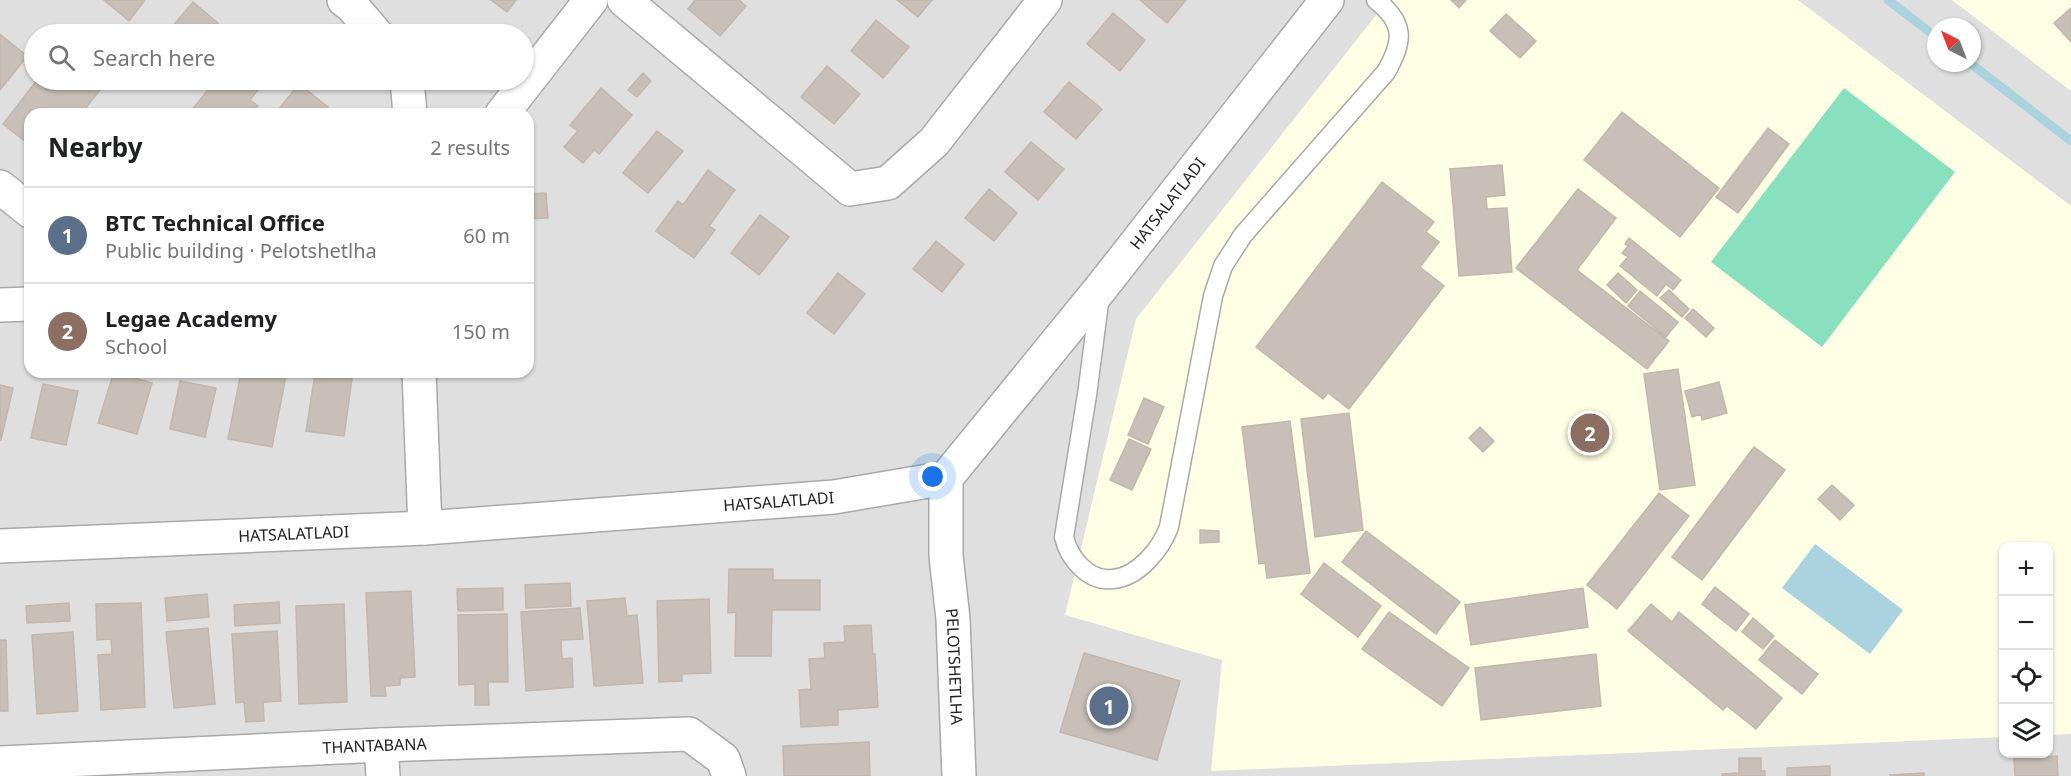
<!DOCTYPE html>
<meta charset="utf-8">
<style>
:root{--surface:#fff;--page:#f6f6f6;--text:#202124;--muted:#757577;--line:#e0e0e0;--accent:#7c3aed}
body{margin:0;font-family:"Noto Sans",sans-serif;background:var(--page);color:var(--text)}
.controls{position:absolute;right:18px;bottom:18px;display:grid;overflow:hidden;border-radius:12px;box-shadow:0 2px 4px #0004}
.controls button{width:54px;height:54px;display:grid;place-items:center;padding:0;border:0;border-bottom:2px solid var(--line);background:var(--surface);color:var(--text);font:30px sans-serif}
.compass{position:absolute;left:1927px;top:18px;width:54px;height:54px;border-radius:50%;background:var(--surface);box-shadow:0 2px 4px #0004;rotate:318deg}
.you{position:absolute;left:933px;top:477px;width:21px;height:21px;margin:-15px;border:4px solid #fff;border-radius:50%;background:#1a73e8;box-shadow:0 0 0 9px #1a73e833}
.badge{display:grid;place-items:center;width:39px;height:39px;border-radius:50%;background:var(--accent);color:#fff;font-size:20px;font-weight:700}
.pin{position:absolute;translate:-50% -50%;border:3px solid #fff;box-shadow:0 2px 6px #0006}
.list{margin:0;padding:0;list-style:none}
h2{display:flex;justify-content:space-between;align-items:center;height:78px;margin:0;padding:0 24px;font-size:26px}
h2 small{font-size:20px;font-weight:400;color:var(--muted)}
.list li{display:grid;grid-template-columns:39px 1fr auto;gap:18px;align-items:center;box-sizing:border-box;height:96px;padding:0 24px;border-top:2px solid var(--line)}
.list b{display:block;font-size:22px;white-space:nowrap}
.list p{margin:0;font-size:20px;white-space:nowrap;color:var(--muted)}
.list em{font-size:20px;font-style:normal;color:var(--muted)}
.icon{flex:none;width:33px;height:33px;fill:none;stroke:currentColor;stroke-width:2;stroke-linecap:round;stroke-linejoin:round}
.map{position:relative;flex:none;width:2071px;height:776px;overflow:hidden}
.search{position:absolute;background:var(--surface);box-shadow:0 2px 4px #0004;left:24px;top:24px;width:510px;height:66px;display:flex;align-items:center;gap:15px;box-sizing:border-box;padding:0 21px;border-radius:33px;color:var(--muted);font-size:22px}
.panel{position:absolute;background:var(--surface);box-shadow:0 2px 4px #0004;left:24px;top:108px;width:510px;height:270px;border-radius:18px}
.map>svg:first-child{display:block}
.residential{fill:#e0dfdf;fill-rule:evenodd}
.education{fill:#ffffe5}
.pitch{fill:#88e0be}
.water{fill:#aad3df}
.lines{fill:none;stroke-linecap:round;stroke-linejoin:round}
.stream{stroke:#aad3df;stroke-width:9}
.building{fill:#c7bfb8;stroke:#c4b6ab;stroke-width:1.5}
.service-casing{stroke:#a9a9a9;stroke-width:21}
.minor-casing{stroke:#a9a9a9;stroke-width:36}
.tertiary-casing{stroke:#a9a9a9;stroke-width:36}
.service{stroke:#fff;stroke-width:18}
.minor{stroke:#fff;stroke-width:33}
.tertiary{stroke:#fff;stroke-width:33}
.labels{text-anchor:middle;stroke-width:6;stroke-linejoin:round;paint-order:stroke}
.street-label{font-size:16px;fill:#222;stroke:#fff}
</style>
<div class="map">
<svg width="2071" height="776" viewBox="0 0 2071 776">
<rect width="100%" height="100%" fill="#f2efe9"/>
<!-- residential -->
<path class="residential" d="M0,0H2071V776H0ZM1936,27H1972V63H1936ZM34,34H524V80H34ZM30,114H528V372H30ZM2004,546H2048V754H2004Z"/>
<!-- education -->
<path class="education" d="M1388,0H1798L2071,206V734L2049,735L2048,546H2004L2003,737L1211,771L1222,660L1065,615L1136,319Z
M1952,0H2071V91Z"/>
<!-- pitch -->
<path class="pitch" d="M1844,88L1955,172L1822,347L1711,262Z"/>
<!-- water -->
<path class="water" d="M1815,544L1903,610L1870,654L1782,588Z"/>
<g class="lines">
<!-- stream -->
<path class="stream" d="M1888,0L1936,37
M1970,63L2071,141"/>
</g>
<!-- building -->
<path class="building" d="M104,0H145L129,21Z
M491,0H516L507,12Z
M695,0H739L746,6L720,36L688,9Z
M897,0H932L918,17Z
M1140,0H1186L1167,23Z
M1451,0H1466L1459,8Z
M193,2L218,23L208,34H166Z
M2071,8V42L2054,23Z
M1113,13L1145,40L1120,71L1087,44Z
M1506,14L1536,41L1520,58L1490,31Z
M876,20L909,47L883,78L851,51Z
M0,34L27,56L0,90Z
M827,66L860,94L834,124L801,97Z
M643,73L651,81L637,97L628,90Z
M37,80H108L81,114H30V145L3,124Z
M158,80H171L166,86Z
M216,80H266L250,100L258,106L252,114H193L190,112Z
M1069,82L1102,109L1076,139L1044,112Z
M299,84L328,107L323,114H275Z
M601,88L632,115L599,154L594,150L583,163L564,147L578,131L570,125Z
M1622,112L1719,188L1680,237L1584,160Z
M1768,128L1789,144L1738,213L1716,197Z
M657,131L683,151L648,193L623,173Z
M1031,142L1064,169L1038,200L1005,172Z
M1502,165L1505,195L1486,197L1487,209L1507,208L1512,272L1459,276L1450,169Z
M708,170L735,190L709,226L715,230L694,258L656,231L678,201L683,205Z
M1382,182L1434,222L1426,232L1439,242L1420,267L1444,286L1349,409L1328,393L1323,399L1256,347Z
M989,189L1017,213L994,241L965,218Z
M1578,189L1616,218L1577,270L1669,341L1647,369L1516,268Z
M546,193L548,218L528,219V194Z
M760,215L789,237L759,275L731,253Z
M1629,238L1681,280L1673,290L1666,284L1657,296L1620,266L1628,257L1622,253L1628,246L1625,244Z
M936,241L964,264L942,292L913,269Z
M838,273L865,294L834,334L807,313Z
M1618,273L1637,290L1626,303L1607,285Z
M1669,290L1689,309L1682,317L1660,298Z
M1640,291L1678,322L1666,337L1628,306Z
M1693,309L1714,328L1706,337L1685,318Z
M1678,369L1695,485L1660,490L1644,374Z
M114,372L152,383L137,434L98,423Z
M241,372H266L286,376L272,447L228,439Z
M315,374L352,379L344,436L306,431Z
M180,381L216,388L205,437L170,429Z
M1719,382L1727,413L1702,420L1701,414L1692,417L1685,391Z
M43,384L78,391L66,445L31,438Z
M0,385L13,388L1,440H0Z
M1144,398L1164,407L1148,444L1128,435Z
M1349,413L1363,530L1315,537L1301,419Z
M1290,421L1310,573L1267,578L1265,563L1259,564L1242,427Z
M1480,427L1494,441L1483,452L1469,438Z
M1129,439L1151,449L1132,490L1110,480Z
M1754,447L1785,470L1702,580L1672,557Z
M1832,485L1854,505L1840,520L1818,499Z
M1659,493L1689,516L1617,609L1587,585Z
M1200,530L1219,531V542L1200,543Z
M1366,531L1460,602L1436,634L1342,562Z
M1324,563L1381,606L1358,637L1301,594Z
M729,569H773V580H820V610H772L771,656H735L736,612L728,613Z
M570,583L571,606L526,608L525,585Z
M1715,587L1749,614L1736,631L1702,604Z
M503,588V610L458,611L457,589Z
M1583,588L1588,627L1471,645L1465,605Z
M411,591L415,677L400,678V685L385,686L386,696H371L366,593Z
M207,594L209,617L167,621L165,598Z
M625,598L627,616L637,615L643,683L594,686L587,601Z
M709,599L711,673L682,674V681L659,682L657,601Z
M279,602L280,623L235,626L234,605Z
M69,603L70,621L27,623L26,606Z
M141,603L145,707L101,710L98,655L112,654L111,639L97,640L96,604Z
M344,604L347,702L299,704L296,606Z
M1651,604L1672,622L1679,612L1782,698L1756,729L1727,706L1723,710L1628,631Z
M580,608L583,639L561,640L562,659L572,658L573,687L526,691L521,612Z
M1389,612L1469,668L1442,706L1362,649Z
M507,614L508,682H488L489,705H475V684L459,685L458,615Z
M1753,618L1774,636L1763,649L1742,632Z
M871,625L873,654H875L878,707L838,710V725L801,727L799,690L811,689L809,659L825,658L824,643L845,642L844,626Z
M208,628L215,704L174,708L166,632Z
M277,631L281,701L263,702L264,721L246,722L244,702L236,703L232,634Z
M73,632L78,711L37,714L32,635Z
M0,640H6L8,711H0Z
M1775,640L1818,674L1802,694L1759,660Z
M1084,653L1180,681L1157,760L1060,732Z
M1596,654L1601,706L1481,720L1475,668Z
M869,742L870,776H784L783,746Z
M2057,756L2058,776H2015L2014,759Z
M1739,758H1761V771H1765V776H1722V774L1739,773Z
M1830,766V776H1787V768Z
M1924,773V776L1889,775Z"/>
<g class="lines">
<defs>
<path id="service" d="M1100,295L1087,395L1064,537C1069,558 1088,582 1113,579C1138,577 1161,549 1169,527L1213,296L1223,266L1243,235L1386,72C1404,41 1405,23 1376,0"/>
<g id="minor">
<path d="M344,0L352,6L376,34"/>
<path d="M624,0L850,189L888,183L934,142L1045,0"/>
<path d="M407,80L410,114"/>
<path d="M502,114L591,0"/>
<path d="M0,187L30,211"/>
<path d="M0,305L30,304"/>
<path d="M419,372L425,528"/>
<path d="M381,745L383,776"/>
<path id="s1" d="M0,763L381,745L689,734L723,759L729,776"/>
</g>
<g id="tertiary">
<path id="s2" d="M946,478V556L953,619L959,776"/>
<path id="s3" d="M0,546L425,528L834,497L946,478L1101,288L1327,0"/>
</g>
</defs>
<!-- service casing -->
<use href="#service" class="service-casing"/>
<!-- minor casing -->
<use href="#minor" class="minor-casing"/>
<!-- tertiary casing -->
<use href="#tertiary" class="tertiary-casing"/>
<!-- service -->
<use href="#service" class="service"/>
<!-- minor -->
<use href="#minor" class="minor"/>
<!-- tertiary -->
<use href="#tertiary" class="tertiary"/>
</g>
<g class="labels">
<!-- street labels -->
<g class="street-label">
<text dy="6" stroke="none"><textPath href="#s3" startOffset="1302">HATSALATLADI</textPath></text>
<text dy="6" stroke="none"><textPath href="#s3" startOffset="780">HATSALATLADI</textPath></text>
<text dy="6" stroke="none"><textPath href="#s3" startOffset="294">HATSALATLADI</textPath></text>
<text dy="6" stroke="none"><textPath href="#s2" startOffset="189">PELOTSHETLHA</textPath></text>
<text dy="6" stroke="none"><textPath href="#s1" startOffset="375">THANTABANA</textPath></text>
</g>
</g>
</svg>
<div class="controls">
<button>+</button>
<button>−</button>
<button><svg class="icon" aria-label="locate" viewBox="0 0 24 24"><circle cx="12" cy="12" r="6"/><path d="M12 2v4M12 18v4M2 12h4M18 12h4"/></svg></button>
<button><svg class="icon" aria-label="layers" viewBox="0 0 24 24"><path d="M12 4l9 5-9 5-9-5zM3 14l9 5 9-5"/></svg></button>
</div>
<svg class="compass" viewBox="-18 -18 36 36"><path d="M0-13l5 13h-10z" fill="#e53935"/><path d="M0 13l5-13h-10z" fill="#757577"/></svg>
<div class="you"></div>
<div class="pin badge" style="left:1109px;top:706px;background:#5c6f8a">1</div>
<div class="pin badge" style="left:1590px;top:433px;background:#8d6e63">2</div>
<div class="search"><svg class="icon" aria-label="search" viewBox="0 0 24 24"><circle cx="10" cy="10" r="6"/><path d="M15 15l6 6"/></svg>Search here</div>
<section class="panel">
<h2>Nearby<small>2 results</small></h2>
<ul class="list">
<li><span class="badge" style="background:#5c6f8a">1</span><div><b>BTC Technical Office</b><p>Public building · Pelotshetlha</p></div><em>60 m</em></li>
<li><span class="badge" style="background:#8d6e63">2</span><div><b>Legae Academy</b><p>School</p></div><em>150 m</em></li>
</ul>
</section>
</div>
